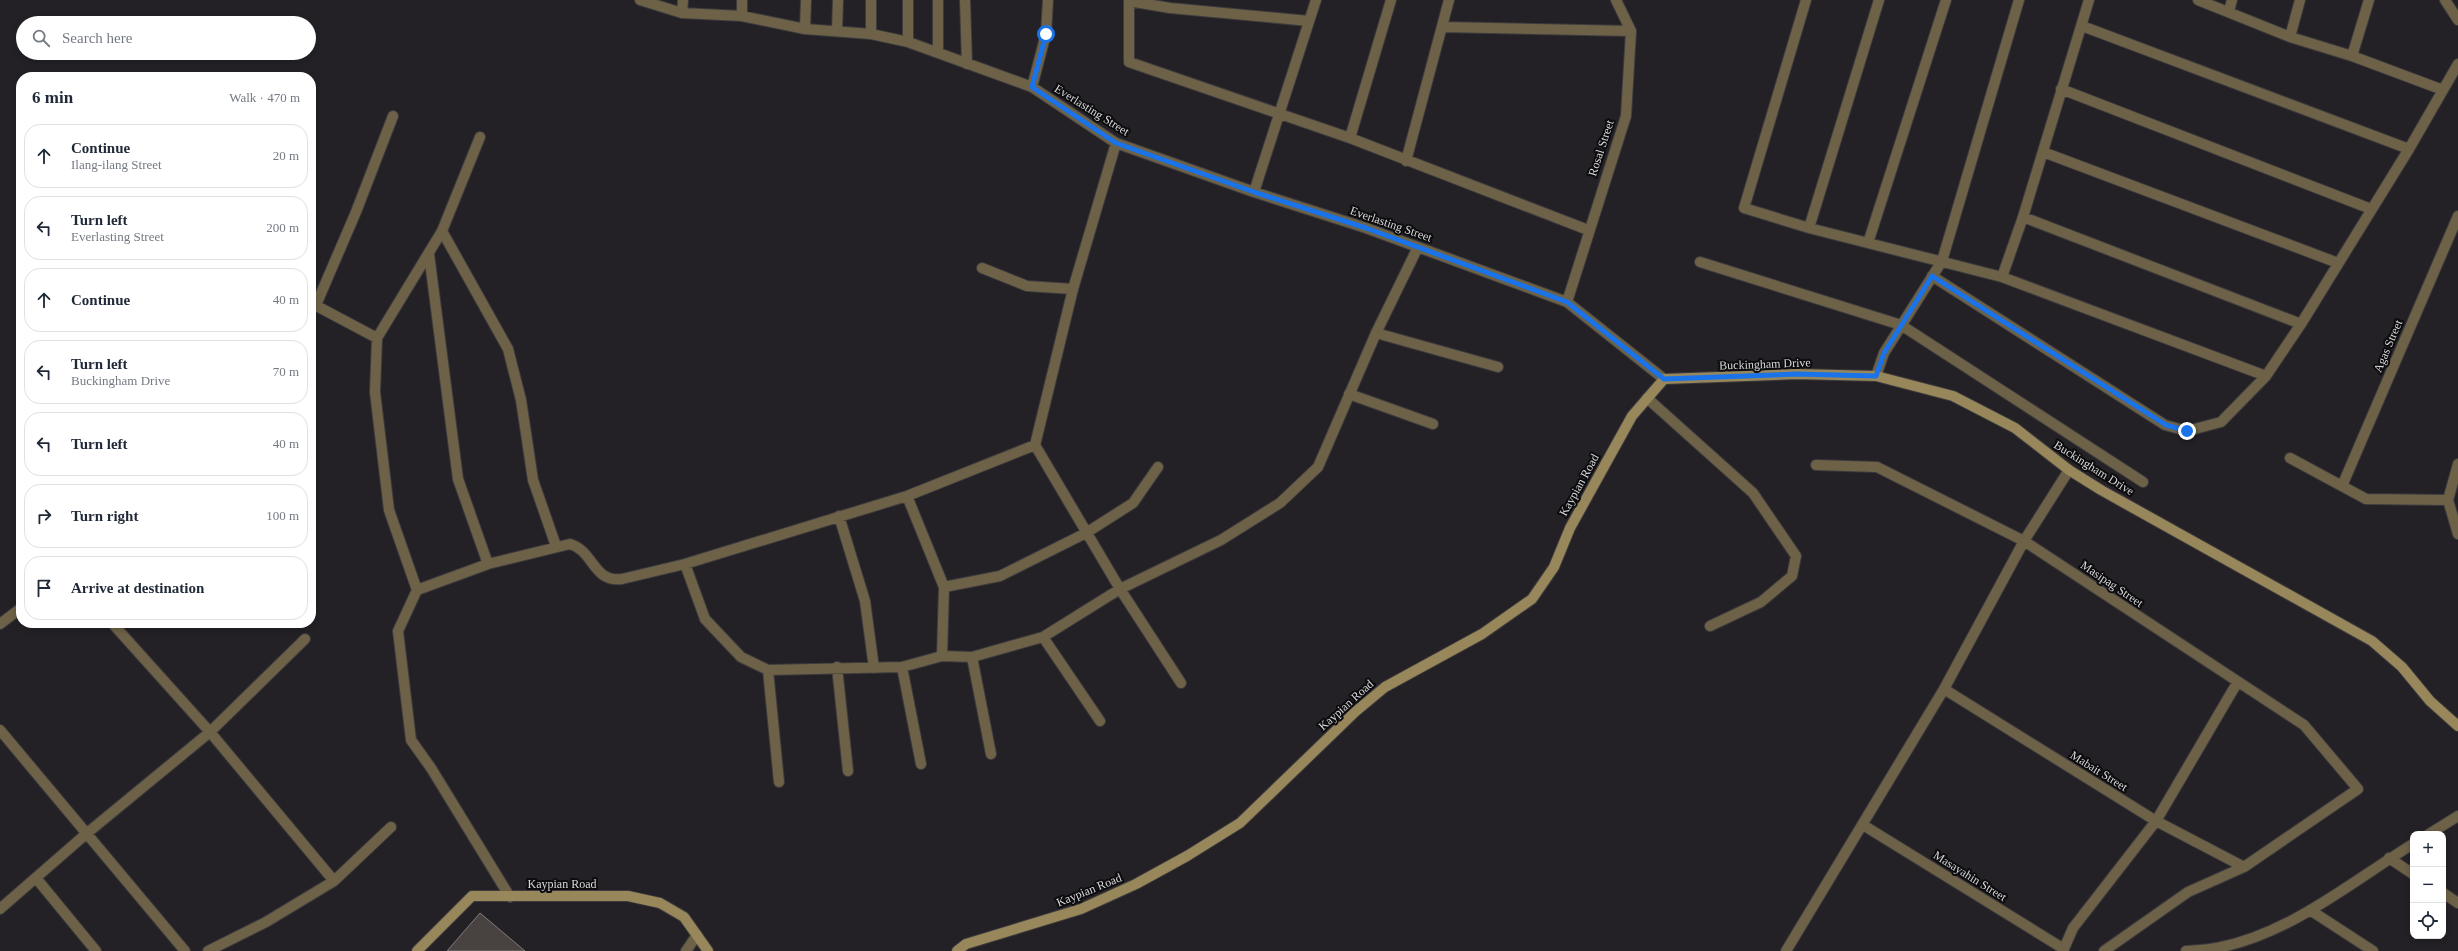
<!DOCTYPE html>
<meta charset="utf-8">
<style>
:root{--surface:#fff;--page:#f2f2f3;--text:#1f2937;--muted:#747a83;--line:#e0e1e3}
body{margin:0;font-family:Georgia,serif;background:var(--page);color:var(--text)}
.controls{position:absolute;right:12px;bottom:12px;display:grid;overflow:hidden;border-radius:8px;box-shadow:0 2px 6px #0003}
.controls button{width:36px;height:36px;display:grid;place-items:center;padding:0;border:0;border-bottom:1px solid var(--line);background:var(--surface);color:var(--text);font:20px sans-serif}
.stop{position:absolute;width:12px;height:12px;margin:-9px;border:3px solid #1a73e8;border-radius:50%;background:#fff}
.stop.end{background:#1a73e8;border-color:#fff;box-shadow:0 1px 4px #0008}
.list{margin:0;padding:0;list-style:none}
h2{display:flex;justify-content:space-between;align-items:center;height:52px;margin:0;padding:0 16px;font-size:17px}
h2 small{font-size:13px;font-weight:400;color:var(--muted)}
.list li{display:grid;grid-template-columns:26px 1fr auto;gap:12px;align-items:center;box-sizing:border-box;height:64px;margin:0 8px 8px;padding:0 8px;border:1px solid var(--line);border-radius:16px}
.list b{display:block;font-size:15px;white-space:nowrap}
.list p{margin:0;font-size:13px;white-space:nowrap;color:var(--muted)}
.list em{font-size:13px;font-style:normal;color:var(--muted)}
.icon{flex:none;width:22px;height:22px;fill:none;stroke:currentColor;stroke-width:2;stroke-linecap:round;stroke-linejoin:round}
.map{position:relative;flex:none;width:2458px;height:951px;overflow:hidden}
.search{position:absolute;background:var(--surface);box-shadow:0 2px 6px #0003;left:16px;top:16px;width:300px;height:44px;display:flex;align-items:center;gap:10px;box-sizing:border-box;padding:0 14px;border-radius:22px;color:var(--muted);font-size:15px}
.panel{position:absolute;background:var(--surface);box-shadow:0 2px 6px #0003;left:16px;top:72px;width:300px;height:556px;border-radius:16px}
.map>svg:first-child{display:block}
.building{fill:#484341;stroke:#817c79}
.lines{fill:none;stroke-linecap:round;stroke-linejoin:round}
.lane-casing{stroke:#3d3b3e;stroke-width:12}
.street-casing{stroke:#3d3b3e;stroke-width:12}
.secondary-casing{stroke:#3d3b3e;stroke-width:12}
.lane{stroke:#6d6247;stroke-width:10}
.street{stroke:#6d6247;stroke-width:10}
.secondary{stroke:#98875a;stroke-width:10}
.route{stroke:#1a73e8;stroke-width:5}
.labels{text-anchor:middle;stroke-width:4;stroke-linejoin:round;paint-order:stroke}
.street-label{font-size:12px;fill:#dad9db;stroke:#0c0b0d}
</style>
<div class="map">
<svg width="2458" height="951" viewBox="0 0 2458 951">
<rect width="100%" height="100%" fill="#232125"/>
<!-- building -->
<path class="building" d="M480,913L525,951H447Z"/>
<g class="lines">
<defs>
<path id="lane" d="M982,268L1027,286L1073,289
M316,305L356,212L393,116
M1376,333L1498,367
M1349,394L1433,424"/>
<path id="street" d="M640,0L682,13L742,16L805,29L871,34L908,42L1032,87L1116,143L1254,192L1366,228L1567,302L1664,379
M965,0L967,64
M1129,0V62L1350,138L1588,230
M1806,0L1744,208L1809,228L2002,277L2266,376
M2198,0L2290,37L2352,56L2443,90
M2445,0L2458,20
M1129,1L1170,8L1309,21
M2229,11L2232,0
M682,13L683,0
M742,16V0
M2082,26L2409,149
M1442,27L1631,31
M805,29L806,0
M837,31L838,0
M871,34V0
M2290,37L2300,0
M908,42V0
M938,53V0
M2352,56L2369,0
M1032,87L1046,34L1048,0
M2061,89L2371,209
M1350,138L1391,0
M2043,152L2338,263
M1406,161L1449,0
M1254,192L1316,0
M2023,217L2301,324
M1809,228L1879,0
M442,231L508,349L521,400L533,480L556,546
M1868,243L1946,0
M429,254L458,479L488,564
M1700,262L1901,325L2143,482
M1932,276L2165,425L2187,431L2221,422L2266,376L2301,324L2409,149L2458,64
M2002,277L2023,217L2089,0
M1567,302L1626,116L1631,31L1616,0
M311,303L377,338L375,392L389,510L417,590L488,564L570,544C594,551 593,583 622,579L685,564L907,496L1035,445L1073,289L1116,143
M377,338L442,231L480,137
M1876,376L1884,353L1942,261L2019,0
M1647,398L1753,493L1796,556L1792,576L1761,602L1710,626
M1035,445L1120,589L1181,683
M2290,458L2366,499L2448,500
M2458,464L2448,500L2458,534
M1816,465L1877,467L2024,541L2304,725L2358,789L2244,867L2188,892L2104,951
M2342,486L2458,216
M907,496L944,587L942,656
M839,516L865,601L874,668
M685,564L705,619L741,657L768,670L902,667L942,656L972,657L1043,637L1120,589L1221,540L1280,503L1318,467L1376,333L1418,247
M944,587L1000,576L1086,533L1133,503L1158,467
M417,590L398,631L411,740L431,768L510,897
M112,623L210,732L334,881
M0,624L21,608
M1043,637L1100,721
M972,657L991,754
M837,667L848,771
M902,667L921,764
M768,670L779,782
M1944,689L2156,821L2244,867
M0,730L185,951
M1863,825L2064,949
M2429,834L2458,816
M2389,858L2413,874
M36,878L96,951
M2443,893L2458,903
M0,909L86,834L210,732L305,639
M2310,910L2373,951
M208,951L266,922L334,881L391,827
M686,951L697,935
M1786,951L1944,689L2024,541L2069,470
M2063,951L2073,928L2156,821L2237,683
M2186,951C2196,950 2207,950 2217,948C2290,934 2351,882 2413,844"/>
<path id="secondary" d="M417,951L472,896H628L660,903L684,917L708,951
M957,951L966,944L1081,909L1136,884L1187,856L1240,823L1355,712L1385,687L1482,634L1532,599L1554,567L1570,528L1632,416L1664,379L1797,374L1876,376L1953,396L2015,428L2069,470L2101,490L2372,641L2402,667L2430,701L2458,726"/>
</defs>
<!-- lane casing -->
<use href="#lane" class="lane-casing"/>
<!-- street casing -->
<use href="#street" class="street-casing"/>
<!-- secondary casing -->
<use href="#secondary" class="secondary-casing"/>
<!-- lane -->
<use href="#lane" class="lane"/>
<!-- street -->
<use href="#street" class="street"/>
<!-- secondary -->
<use href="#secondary" class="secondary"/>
</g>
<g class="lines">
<!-- route -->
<path class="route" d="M1046,34L1032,87L1116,143L1254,192L1366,228L1567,302L1664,379L1797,374L1876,376L1884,353L1932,276L2166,425L2187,431"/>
</g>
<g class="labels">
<!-- street labels -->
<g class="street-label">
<text transform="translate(1092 110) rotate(32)" y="4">Everlasting Street</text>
<text transform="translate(1601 148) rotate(-72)" y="4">Rosal Street</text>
<text transform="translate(1391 224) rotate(19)" y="4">Everlasting Street</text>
<text transform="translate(2388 346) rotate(-67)" y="4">Agas Street</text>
<text transform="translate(1765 364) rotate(-2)" y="4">Buckingham Drive</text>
<text transform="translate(2094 468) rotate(32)" y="4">Buckingham Drive</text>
<text transform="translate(1579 485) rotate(-61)" y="4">Kaypian Road</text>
<text transform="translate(2112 584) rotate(34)" y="4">Masipag Street</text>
<text transform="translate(1346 705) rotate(-42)" y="4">Kaypian Road</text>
<text transform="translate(2099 771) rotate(32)" y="4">Mabait Street</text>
<text transform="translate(1970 876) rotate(32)" y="4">Masayahin Street</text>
<text x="562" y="888">Kaypian Road</text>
<text transform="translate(1089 890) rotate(-22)" y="4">Kaypian Road</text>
</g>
</g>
</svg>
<div class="controls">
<button>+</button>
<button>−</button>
<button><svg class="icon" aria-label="locate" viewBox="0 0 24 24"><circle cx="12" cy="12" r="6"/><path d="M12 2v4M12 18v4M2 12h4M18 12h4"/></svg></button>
</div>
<div class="stop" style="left:1046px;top:34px"></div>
<div class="stop end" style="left:2187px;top:431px"></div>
<div class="search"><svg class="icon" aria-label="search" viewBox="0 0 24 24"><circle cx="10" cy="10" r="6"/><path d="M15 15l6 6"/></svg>Search here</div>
<section class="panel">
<h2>6 min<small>Walk · 470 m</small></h2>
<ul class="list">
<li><svg class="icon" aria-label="ahead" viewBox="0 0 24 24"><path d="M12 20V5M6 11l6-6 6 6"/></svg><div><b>Continue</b><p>Ilang-ilang Street</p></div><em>20 m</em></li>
<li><svg class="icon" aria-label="left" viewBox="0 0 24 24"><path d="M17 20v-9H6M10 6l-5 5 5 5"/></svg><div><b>Turn left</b><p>Everlasting Street</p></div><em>200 m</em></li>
<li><svg class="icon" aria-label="ahead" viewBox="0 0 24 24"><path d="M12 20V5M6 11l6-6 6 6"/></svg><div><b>Continue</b></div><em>40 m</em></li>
<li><svg class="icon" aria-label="left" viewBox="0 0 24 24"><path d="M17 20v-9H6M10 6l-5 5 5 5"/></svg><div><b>Turn left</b><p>Buckingham Drive</p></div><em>70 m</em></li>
<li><svg class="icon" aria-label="left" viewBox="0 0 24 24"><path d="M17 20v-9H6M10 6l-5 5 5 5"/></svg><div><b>Turn left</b></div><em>40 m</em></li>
<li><svg class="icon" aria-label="right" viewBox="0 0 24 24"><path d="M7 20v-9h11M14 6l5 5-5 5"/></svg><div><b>Turn right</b></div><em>100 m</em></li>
<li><svg class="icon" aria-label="arrive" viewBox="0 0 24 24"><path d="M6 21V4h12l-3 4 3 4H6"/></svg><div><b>Arrive at destination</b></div></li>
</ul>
</section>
</div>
